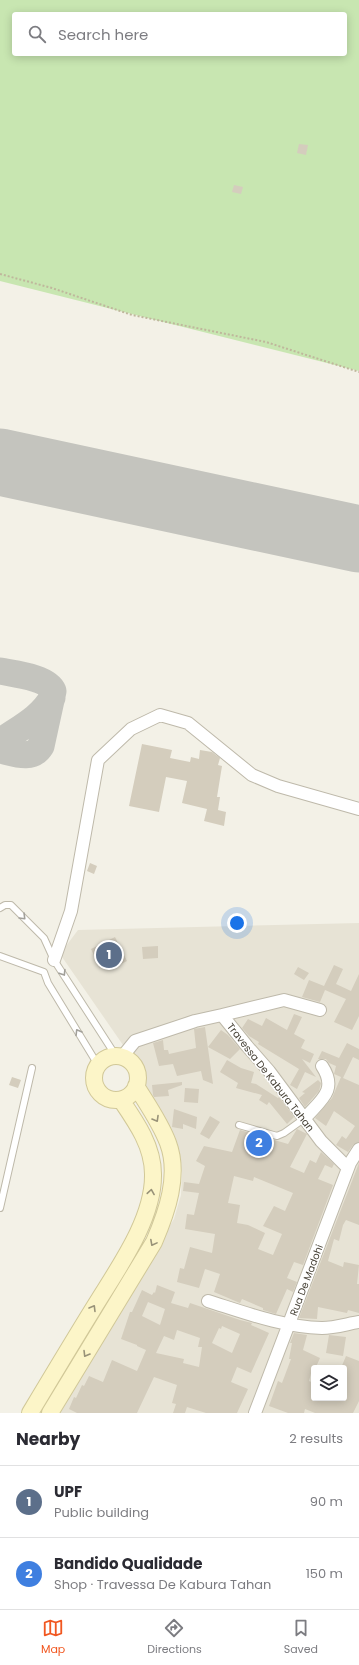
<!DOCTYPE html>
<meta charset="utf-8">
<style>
:root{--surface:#fff;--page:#f7f7f7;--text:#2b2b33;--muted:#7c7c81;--line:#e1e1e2;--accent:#f15720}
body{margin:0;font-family:Poppins,sans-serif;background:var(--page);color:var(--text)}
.controls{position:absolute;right:12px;bottom:12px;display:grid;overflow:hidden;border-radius:4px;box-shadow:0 2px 10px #0003}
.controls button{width:36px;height:36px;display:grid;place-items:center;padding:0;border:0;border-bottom:1px solid var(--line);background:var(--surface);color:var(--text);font:20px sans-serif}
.you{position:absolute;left:237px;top:923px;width:14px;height:14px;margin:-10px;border:3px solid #fff;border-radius:50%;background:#1a73e8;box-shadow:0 0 0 6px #1a73e833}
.badge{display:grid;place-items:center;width:26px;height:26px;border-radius:50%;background:var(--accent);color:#fff;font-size:13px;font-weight:700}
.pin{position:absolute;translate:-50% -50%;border:2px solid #fff;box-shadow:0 1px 4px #0006}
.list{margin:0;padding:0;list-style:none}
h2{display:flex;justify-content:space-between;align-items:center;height:52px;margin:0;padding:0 16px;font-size:17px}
h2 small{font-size:13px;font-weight:400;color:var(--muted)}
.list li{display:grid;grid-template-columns:26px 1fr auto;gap:12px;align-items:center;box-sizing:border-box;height:72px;padding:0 16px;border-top:1px solid var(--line)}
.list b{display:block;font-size:15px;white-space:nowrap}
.list p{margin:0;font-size:13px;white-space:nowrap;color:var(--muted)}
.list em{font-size:13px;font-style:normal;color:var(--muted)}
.icon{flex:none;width:22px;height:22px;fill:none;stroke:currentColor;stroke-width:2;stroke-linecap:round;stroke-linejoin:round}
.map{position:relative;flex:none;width:359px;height:1413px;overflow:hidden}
.search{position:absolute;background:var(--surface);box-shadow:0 2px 10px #0003;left:12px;right:12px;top:12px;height:44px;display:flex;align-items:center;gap:10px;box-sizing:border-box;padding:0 14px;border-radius:4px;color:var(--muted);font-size:15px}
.sheet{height:196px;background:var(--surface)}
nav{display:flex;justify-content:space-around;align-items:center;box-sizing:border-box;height:56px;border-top:1px solid var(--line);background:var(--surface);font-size:11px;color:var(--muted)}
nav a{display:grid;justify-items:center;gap:2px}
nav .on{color:var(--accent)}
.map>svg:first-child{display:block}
.residential{fill:#e7e3d5;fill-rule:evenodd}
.green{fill:#c8e6b1;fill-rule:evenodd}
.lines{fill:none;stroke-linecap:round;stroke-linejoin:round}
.taxiway{stroke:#c4c4be;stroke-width:27}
.runway{stroke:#c4c4be;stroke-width:67}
.building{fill:#d4cdbd;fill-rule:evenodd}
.lane-casing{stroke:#beb9aa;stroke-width:8}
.street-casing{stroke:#beb9aa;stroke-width:14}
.secondary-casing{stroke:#d1c898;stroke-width:18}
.path{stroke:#bfb79c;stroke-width:2;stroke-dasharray:2 2;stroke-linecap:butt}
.lane{stroke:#fff;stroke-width:6}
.street{stroke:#fff;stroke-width:12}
.secondary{stroke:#fcf5c8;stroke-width:16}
.oneway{stroke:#a2a09a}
.oneway2{stroke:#989278}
.labels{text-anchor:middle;stroke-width:3;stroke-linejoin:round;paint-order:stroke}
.street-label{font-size:10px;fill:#464136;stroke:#fff}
</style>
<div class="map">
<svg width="359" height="1413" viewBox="0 0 359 1413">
<rect width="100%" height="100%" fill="#f3f1e7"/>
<!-- residential -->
<path class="residential" d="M359,923V1413H59L115,1313L174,1219L181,1195L182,1172L167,1123L151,1102L141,1071L60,954L78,930ZM314,1368H344V1398H314Z"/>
<!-- green -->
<path class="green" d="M0,0H359V371L0,281ZM14,14H345V54H14Z"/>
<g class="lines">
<!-- taxiway -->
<path class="taxiway" d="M0,671C14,674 47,677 53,691L41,746C32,761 14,753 0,750
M0,742C18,729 41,718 52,698"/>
<!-- runway -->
<path class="runway" d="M0,462L359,539"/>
</g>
<!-- building -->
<path class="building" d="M299,144L308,145L306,155L297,153Z
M234,185L243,187L241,194L232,192Z
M142,744L172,750L170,758L190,762L191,757L199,759L200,750L212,752L220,758L218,765L222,766L217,797H220L218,810L226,812L224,826L204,821L207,809L182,803L187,781L166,777L159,812L129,806Z
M90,863L97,866L94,874L87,871Z
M115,937L127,961L115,967L111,962L100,968L91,949Z
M158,946V958L143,959L142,947Z
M334,965L343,969L336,984L351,991L359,974V1016L352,1030L334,1022L346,999L325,990L320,1002L302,997L309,980L324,986Z
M298,967L309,973L304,980L294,974Z
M294,1014L302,1017L294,1034L305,1040L301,1048L314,1054L310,1063L302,1059L316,1077L305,1072L297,1089L290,1085L299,1069L258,1044L259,1042L249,1036L242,1028L248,1019L262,1026L266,1018L287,1030Z
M205,1027L213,1084L203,1080L201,1071L177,1076L173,1064L159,1066L153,1043L163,1040L164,1050H168L169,1054L196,1048L194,1029Z
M221,1030L228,1035L240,1049L230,1059L208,1047Z
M347,1043L359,1049V1060L353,1057L343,1078L359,1085V1142L353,1145L348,1152L336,1145L342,1136L346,1139L355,1126L334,1111L326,1126L315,1118L332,1098L341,1077L334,1074L336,1066L329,1063L326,1059H318L322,1051L339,1058Z
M227,1060L241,1068L254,1072L251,1083L256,1084L278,1098L279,1097L294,1117L287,1124L269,1102L267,1105L259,1100L262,1095L236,1088L238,1083L220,1072Z
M12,1077L21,1080L18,1088L9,1085Z
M318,1080L321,1083L319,1091L305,1107L299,1098L305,1093L302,1092Z
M182,1082V1085L168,1090L169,1096L154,1097L153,1095L152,1085Z
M185,1088L199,1089L198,1103L184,1102Z
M174,1109L197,1117L196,1129L183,1124V1129L172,1127Z
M210,1116L220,1122L209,1139L200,1134Z
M297,1129L307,1134L290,1167L304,1173L310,1160L316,1163L321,1152L334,1164L332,1168L325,1165L318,1179L333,1185L303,1265L294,1262L287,1278L297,1282L293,1292L287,1289L276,1314L263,1310V1308L242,1299L240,1303L214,1292L220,1274L205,1269L199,1288L177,1282L180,1268L184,1269L190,1247L212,1253L215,1234L185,1229L187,1214L194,1215L199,1193L183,1191L184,1182L199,1184L205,1166L196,1161L204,1146L232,1152L240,1130L288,1144ZM234,1176L253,1181L254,1177L293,1193L285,1211L274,1206L263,1226L282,1234L273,1255L258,1249L265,1233L248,1225L237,1223L240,1205L228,1203Z
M359,1163V1225L346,1220L343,1225L339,1241L334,1239L328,1261L343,1267L344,1262L359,1265L357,1284H359V1313L348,1310L347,1313L318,1307L317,1319L299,1318Z
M157,1285L175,1292L171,1303L188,1308L190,1303L240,1320L252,1323L251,1325L269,1333L251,1373L237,1367L231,1382L248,1389L237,1413H206L187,1407L185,1413H173L176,1404L172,1403L177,1385L154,1377L137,1413H77L69,1409L74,1397L76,1398L82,1385L84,1386L89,1376L103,1382L112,1360L137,1371L146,1350L137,1346V1345L121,1339L130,1312H132L142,1290L152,1295L154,1292L155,1293ZM148,1302L165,1309L160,1325L142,1316ZM222,1326L240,1334L232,1353L212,1343L219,1328L221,1329ZM177,1330L200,1338L198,1347H202L199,1367L183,1363L184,1359L156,1353L164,1336L174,1340Z
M294,1333L307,1335L303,1350L320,1358L316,1367L313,1366L309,1381L314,1383V1398H344V1380L347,1373L344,1372V1368H341L346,1356L359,1361V1401L353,1413H315L305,1409L304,1413H288L269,1406L278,1381L282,1383L291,1359H289L292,1343H290Z
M329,1335L346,1337L343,1356L326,1353Z"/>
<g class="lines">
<defs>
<path id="lane" d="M0,908L5,905H11L44,938L54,960L116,1056
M0,956L44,972L48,983L98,1065
M239,1125L277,1136L284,1133L305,1118
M0,1208L32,1068"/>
<path id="street" d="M54,960L71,911L98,760L131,729L160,715L188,723L252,775L278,786L359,809
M222,1015L284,1000L320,1010
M122,1057L135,1041L195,1021L222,1015L247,1046L269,1071L321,1141L348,1168
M305,1118C321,1100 338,1090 322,1066
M208,1301C246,1313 283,1327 322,1328C334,1328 347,1324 359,1322
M255,1413L350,1163L359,1149"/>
<path id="secondary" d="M94 1078a22 22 0 1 1 44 0a22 22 0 1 1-44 0Z
M30,1413C51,1378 72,1343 93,1309C116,1271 154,1220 153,1174C153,1146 136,1122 121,1100
M50,1413L154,1242C167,1212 180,1175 168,1143C160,1122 147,1104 136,1086"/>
</defs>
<!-- lane casing -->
<use href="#lane" class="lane-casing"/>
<!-- street casing -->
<use href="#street" class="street-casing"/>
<!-- secondary casing -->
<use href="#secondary" class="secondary-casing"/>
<!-- path -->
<path class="path" d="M0,274L52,288L132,315L266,342L359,372"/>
<!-- lane -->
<use href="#lane" class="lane"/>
<!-- street -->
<use href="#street" class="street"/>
<!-- secondary -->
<use href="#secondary" class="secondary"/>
</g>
<!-- one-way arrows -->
<defs><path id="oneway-chevron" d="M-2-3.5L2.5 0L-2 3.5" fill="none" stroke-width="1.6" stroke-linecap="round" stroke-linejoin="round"/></defs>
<g class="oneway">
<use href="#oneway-chevron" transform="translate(23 917) rotate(45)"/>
<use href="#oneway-chevron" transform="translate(63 973) rotate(58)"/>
<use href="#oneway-chevron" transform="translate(78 1032) rotate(-121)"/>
</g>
<g class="oneway2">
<use href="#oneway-chevron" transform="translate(156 1119) rotate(60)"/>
<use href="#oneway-chevron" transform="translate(151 1192) rotate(-81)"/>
<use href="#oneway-chevron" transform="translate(153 1243) rotate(118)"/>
<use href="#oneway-chevron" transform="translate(93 1308) rotate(-59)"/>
<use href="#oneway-chevron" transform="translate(86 1354) rotate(121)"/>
</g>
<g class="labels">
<!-- street labels -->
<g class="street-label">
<text transform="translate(271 1077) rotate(52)" y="4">Travessa De Kabura Tahan</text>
<text transform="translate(306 1280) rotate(-69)" y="4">Rua De Madohi</text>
</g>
</g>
</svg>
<div class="controls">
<button><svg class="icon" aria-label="layers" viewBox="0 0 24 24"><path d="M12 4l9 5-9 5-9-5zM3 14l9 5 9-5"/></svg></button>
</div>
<div class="you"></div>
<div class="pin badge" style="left:109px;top:955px;background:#5c6f8a">1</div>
<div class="pin badge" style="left:259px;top:1143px;background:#3f7fe0">2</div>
<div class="search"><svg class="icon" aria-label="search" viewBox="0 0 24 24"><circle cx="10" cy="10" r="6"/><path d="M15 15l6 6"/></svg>Search here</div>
</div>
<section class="sheet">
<h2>Nearby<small>2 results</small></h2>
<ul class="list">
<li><span class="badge" style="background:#5c6f8a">1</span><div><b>UPF</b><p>Public building</p></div><em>90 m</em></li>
<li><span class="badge" style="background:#3f7fe0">2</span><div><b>Bandido Qualidade</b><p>Shop · Travessa De Kabura Tahan</p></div><em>150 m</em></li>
</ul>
</section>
<nav>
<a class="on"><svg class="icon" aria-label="map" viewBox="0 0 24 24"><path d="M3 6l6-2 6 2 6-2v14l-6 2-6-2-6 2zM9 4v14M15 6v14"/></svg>Map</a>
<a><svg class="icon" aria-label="directions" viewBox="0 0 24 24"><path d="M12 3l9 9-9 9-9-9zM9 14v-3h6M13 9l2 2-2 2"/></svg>Directions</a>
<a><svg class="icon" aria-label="saved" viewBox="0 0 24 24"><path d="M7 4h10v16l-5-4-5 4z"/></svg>Saved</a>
</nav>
